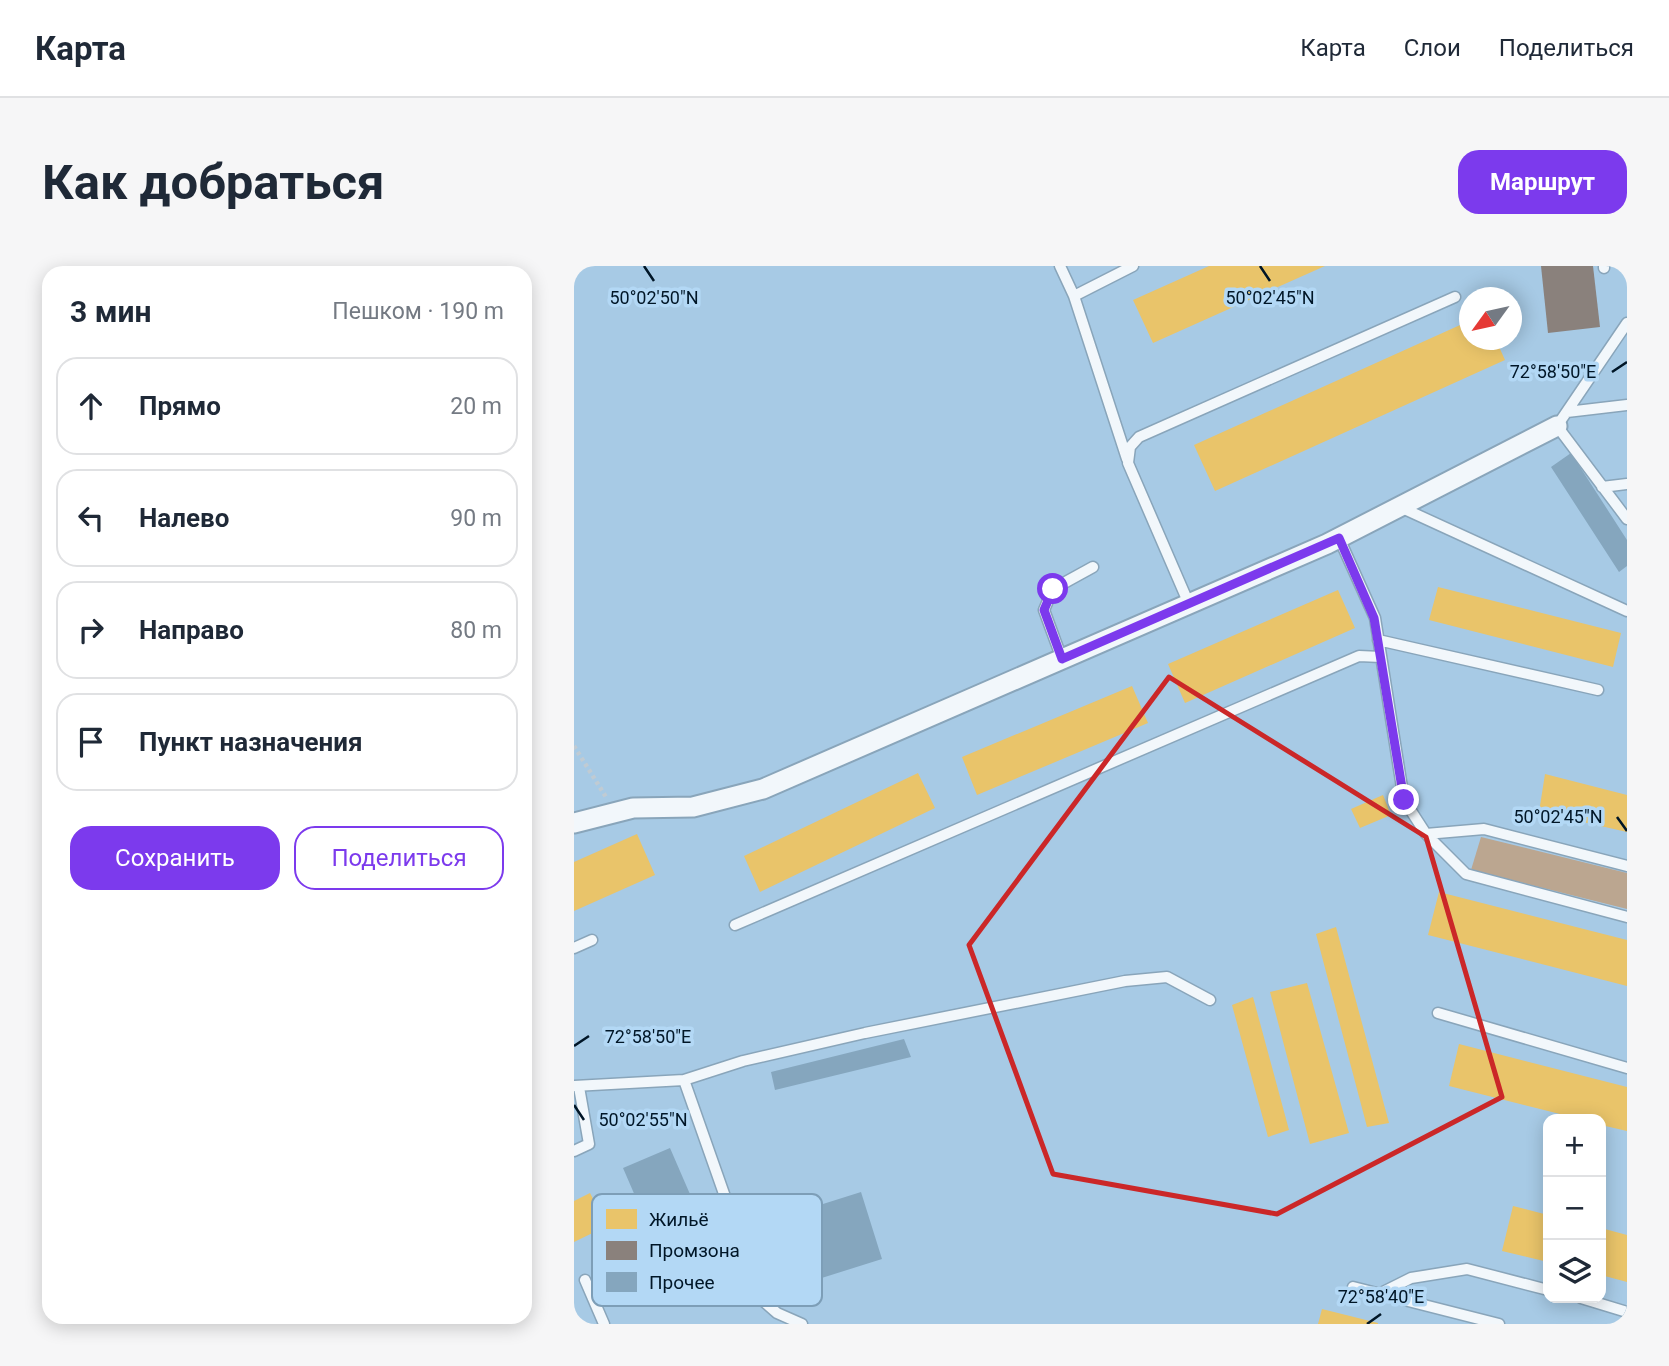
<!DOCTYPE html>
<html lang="ru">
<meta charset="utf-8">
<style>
:root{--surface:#fff;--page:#f6f6f7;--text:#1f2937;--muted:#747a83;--line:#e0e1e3;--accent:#7c3aed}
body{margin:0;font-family:Roboto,sans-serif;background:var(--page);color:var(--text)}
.controls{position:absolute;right:21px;bottom:21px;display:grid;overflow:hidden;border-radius:14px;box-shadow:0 4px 18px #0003}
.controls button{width:63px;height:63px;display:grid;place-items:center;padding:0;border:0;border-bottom:2px solid var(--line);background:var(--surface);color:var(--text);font:35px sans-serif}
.compass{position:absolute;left:885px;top:21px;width:63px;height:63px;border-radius:50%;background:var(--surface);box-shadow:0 4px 18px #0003;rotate:237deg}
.stop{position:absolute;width:21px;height:21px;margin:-16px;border:5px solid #7c3aed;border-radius:50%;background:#fff}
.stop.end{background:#7c3aed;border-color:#fff;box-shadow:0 2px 7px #0008}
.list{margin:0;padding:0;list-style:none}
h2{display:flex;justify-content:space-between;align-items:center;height:91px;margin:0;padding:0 28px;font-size:30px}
h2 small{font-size:23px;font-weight:400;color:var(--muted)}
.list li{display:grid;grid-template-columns:46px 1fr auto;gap:21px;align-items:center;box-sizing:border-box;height:98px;margin:0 14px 14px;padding:0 14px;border:2px solid var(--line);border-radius:21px}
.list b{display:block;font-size:26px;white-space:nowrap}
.list em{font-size:23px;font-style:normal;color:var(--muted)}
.actions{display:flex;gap:14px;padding:21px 28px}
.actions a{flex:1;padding:16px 0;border:2px solid var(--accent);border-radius:21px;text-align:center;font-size:24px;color:var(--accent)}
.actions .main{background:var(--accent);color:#fff}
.icon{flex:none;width:38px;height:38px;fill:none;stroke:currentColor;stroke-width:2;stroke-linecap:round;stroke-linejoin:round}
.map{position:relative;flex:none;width:1053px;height:1058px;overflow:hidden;border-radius:21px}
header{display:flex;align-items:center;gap:42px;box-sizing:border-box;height:98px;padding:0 35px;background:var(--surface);border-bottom:2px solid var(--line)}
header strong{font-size:33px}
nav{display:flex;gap:38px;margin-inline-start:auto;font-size:24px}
.intro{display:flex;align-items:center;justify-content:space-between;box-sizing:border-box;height:168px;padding:0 42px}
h1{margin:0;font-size:49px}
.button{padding:18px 32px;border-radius:21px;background:var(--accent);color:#fff;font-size:24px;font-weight:700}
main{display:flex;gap:42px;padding:0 42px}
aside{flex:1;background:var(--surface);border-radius:21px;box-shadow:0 4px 18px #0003}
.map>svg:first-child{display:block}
.green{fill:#bba690}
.homes{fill:#e9c46a}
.industry{fill:#8a817c}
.building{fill:#85a6be}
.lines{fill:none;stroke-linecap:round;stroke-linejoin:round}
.service-casing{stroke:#89a5ba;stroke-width:13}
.minor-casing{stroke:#89a5ba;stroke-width:23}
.path{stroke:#c0cbd3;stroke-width:4.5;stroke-dasharray:3.5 3.5;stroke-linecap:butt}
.service{stroke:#f2f7fb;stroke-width:10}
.minor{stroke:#f2f7fb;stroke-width:19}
.route{stroke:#7c3aed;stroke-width:9}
.marked{fill:none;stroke:#cb2728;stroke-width:5;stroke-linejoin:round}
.ticks{fill:none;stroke:#001627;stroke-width:2.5}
.key{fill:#b3d8f5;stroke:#7d9eb7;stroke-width:2}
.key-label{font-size:19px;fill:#001627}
.ticks-label{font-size:18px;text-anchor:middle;fill:#001627;stroke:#b3d8f5;stroke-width:7;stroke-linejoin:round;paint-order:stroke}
</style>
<header>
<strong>Карта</strong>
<nav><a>Карта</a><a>Слои</a><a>Поделиться</a></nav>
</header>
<div class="intro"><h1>Как добраться</h1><a class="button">Маршрут</a></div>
<main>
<aside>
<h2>3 мин<small>Пешком · 190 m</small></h2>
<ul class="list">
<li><svg class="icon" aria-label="ahead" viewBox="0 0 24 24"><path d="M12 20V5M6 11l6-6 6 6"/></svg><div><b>Прямо</b></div><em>20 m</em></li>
<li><svg class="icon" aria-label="left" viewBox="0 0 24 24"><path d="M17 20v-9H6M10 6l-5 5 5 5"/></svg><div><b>Налево</b></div><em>90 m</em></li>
<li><svg class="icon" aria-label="right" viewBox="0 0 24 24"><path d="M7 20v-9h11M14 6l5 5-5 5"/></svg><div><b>Направо</b></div><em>80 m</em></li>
<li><svg class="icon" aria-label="arrive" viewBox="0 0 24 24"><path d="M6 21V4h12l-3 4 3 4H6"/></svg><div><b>Пункт назначения</b></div></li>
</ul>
<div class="actions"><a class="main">Сохранить</a><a>Поделиться</a></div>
</aside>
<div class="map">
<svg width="1053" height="1058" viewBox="0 0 1053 1058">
<rect width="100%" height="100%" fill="#a7cae5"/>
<!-- green -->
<path class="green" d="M907,571L1053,607V643L897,604Z"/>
<!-- homes -->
<path class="homes" d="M635,0H751L579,77L559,34Z
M895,55V74H922L931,94L641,225L620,179Z
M864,321L1047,367L1039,401L855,354Z
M764,324L781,362L611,437L594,398Z
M558,420L574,457L403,529L388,491Z
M344,507L361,542L186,626L170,590Z
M971,508L1053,529V566L965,546Z
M809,529L817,549L786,562L777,543Z
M63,568L81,609L0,645V596Z
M865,626L1053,674V720L854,669Z
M762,661L815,857L793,861L742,668Z
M733,717L775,867L736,878L696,726Z
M679,731L715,864L694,871L658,739Z
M885,778L1053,821V865L1027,859V853H1006L875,820Z
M16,927L33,960L0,976V935Z
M939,940L974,949V996L928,985Z
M1027,962L1053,969V1016L1027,1009Z
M748,1043L804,1057V1058H744Z"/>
<!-- industry -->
<path class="industry" d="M967,0H1019L1026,61L974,67Z"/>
<!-- building -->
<path class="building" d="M997,187L1053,274V300L1045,306L977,201Z
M330,773L337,791L201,824L197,806Z
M96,882L125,949L78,969L49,902Z
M287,926L308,993L200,1027L179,960Z"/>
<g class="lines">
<defs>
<path id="service" d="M486,0L500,30
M1030,0V2
M1053,57L983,160L1053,253
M993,146L1053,139
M553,193L500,30L559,0
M1028,221L1053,218
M826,241L1053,345
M765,272L801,352L830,534L852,568L910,563L1053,600
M615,338L554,197L556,181L565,171L881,31
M804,374L1024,424
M488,393L470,344L479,323L519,301
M852,568L892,608L1053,651
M161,659L785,390L807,391
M0,682L18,674
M864,747L1053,802
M110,814L187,1033L203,1047L228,1058
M0,820L110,814L169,795L291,767L551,715L593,711L636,734
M0,885L15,878L5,821
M11,1014L30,1058
M779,1021L925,1058
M805,1028L837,1012L893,1003L974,1024
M1007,1032L1053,1046"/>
<path id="minor" d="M0,557L59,542L119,541L189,523L753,278L983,160"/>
</defs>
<!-- service casing -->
<use href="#service" class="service-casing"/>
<!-- minor casing -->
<use href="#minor" class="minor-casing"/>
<!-- path -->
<path class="path" d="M0,480L32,531"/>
<!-- service -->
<use href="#service" class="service"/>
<!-- minor -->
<use href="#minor" class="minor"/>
</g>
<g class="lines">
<!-- route -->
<path class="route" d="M479,323L470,344L488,393L765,272L800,352L830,534"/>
</g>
<!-- marked area -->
<path class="marked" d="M595,411L852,571L928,831L703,948L479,908L395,679Z"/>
<!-- ticks -->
<path class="ticks" d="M70,0L80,15M686,0L696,15M1038,106L1053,96M1043,551L1053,565M0,780L15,770M0,839L10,854M793,1058L807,1048"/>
<!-- legend -->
<rect x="18" y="928" width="230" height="112" rx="10" class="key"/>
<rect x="32" y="943" width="31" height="20" fill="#e9c46a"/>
<rect x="32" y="975" width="31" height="19" fill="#8a817c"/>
<rect x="32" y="1006" width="31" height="20" fill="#85a6be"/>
<g class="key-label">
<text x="75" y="960">Жильё</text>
<text x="75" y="991">Промзона</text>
<text x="75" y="1023">Прочее</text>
</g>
<g class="ticks-label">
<text x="80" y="38">50°02'50"N</text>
<text x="696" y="38">50°02'45"N</text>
<text x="979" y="112">72°58'50"E</text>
<text x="984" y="557">50°02'45"N</text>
<text x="74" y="777">72°58'50"E</text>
<text x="69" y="860">50°02'55"N</text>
<text x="807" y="1037">72°58'40"E</text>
</g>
</svg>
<div class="controls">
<button>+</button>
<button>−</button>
<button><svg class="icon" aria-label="layers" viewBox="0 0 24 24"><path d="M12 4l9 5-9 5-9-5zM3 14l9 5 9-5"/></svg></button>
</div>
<svg class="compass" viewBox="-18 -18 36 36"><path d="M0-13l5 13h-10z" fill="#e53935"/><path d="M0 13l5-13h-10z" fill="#747a83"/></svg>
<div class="stop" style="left:479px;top:323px"></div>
<div class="stop end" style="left:830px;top:534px"></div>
</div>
</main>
